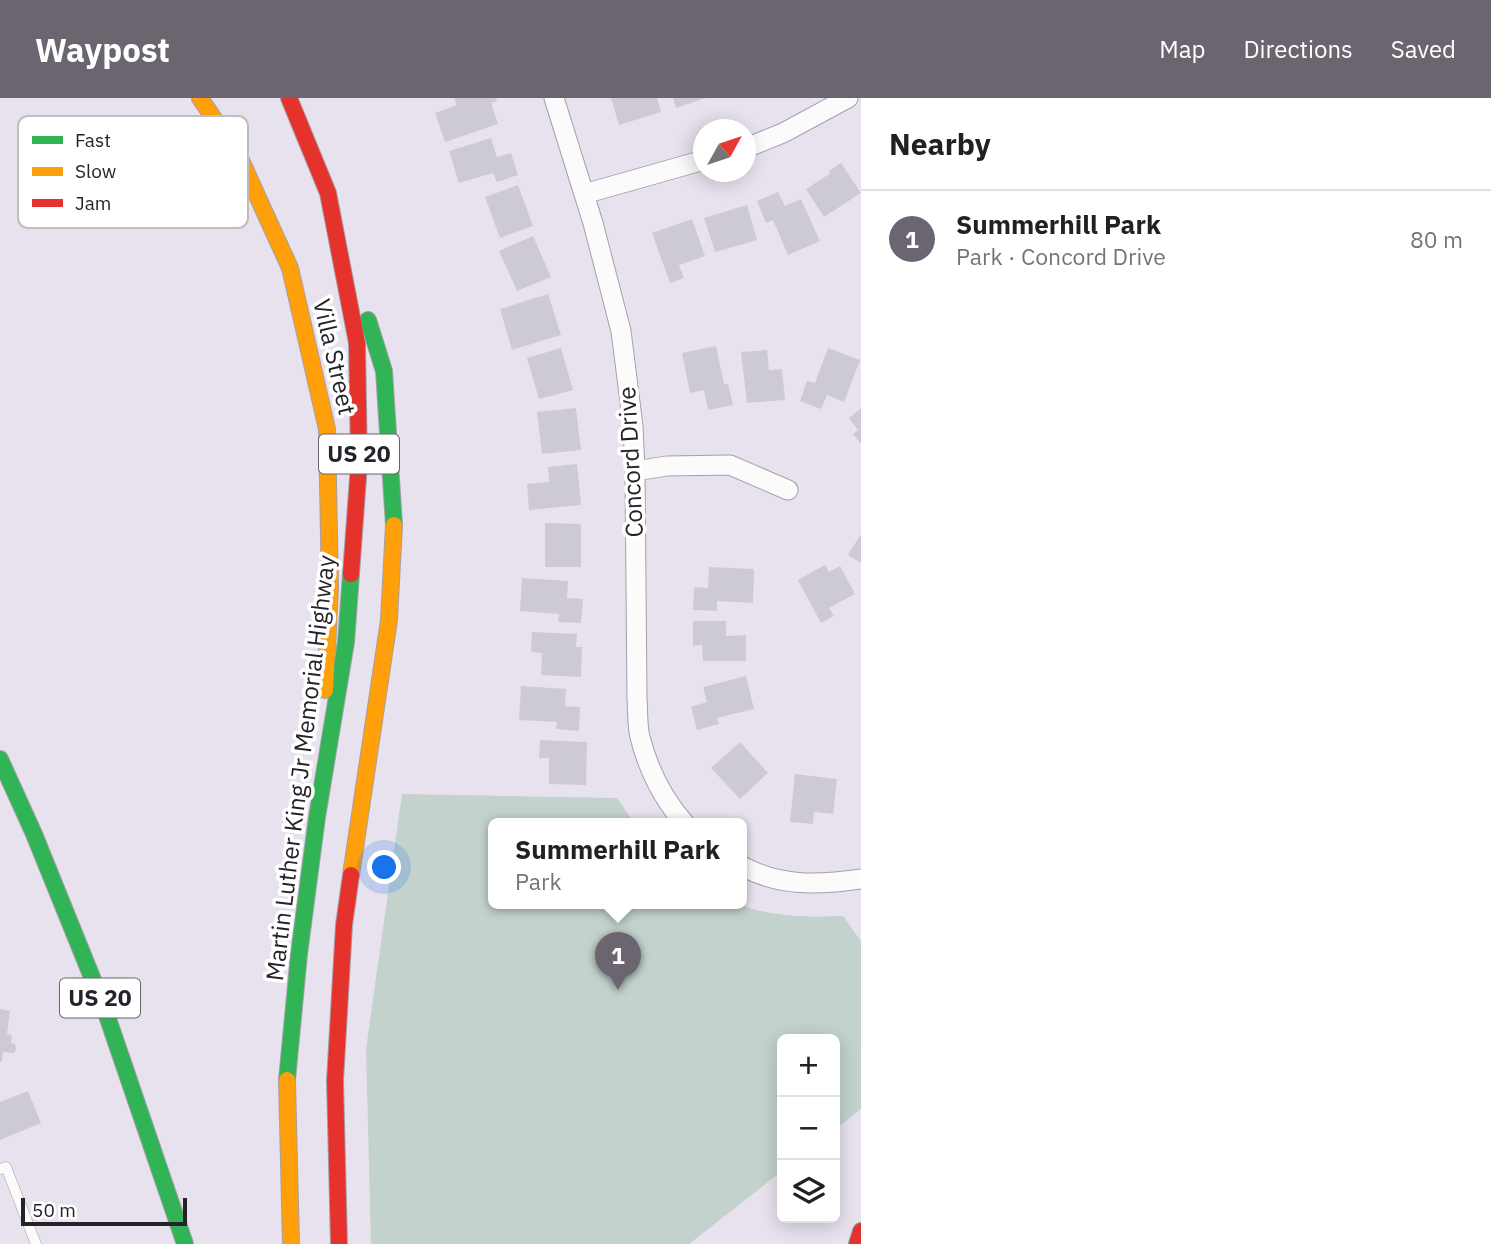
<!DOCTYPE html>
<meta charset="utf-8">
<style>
:root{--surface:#fff;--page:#f2f2f2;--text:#202124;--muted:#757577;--line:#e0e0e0;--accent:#6a656f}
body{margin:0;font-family:"IBM Plex Sans",sans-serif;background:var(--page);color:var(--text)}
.controls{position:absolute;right:21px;bottom:21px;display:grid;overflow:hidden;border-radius:10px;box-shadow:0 4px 18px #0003}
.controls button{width:63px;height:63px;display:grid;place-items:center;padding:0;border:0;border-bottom:2px solid var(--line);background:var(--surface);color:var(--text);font:35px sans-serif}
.compass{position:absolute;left:693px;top:21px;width:63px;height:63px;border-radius:50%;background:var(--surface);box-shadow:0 4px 18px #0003;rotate:50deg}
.scale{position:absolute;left:21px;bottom:18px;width:166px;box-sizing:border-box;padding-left:7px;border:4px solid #26222a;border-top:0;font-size:19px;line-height:24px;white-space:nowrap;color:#26222a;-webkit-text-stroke:5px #fff;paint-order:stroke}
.you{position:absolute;left:385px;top:770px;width:24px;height:24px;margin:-18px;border:5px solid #fff;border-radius:50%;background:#1a73e8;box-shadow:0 0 0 10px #1a73e833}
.badge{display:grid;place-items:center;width:46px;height:46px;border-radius:50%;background:var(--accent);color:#fff;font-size:23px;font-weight:700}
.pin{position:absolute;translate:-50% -58px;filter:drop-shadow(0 2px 4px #0008)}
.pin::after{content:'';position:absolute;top:37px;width:24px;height:21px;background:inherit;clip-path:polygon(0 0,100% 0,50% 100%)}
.popup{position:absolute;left:488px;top:720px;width:259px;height:91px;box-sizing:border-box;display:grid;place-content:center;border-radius:10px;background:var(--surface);filter:drop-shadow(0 2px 5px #0005);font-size:23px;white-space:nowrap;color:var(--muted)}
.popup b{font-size:26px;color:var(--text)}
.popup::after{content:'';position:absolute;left:50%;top:100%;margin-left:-14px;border:14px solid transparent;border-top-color:var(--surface)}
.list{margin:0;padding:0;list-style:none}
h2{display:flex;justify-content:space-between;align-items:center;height:91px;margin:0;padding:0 28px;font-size:30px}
h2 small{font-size:23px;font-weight:400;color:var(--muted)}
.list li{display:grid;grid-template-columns:46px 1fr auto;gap:21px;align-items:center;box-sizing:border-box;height:98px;padding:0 28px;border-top:2px solid var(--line)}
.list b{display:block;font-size:26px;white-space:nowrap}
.list p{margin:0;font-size:23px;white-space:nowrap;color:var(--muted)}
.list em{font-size:23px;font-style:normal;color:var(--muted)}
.icon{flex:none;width:38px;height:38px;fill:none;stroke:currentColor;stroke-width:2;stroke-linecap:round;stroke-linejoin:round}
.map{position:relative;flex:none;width:861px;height:1146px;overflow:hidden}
header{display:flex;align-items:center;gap:42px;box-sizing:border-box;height:98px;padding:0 35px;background:var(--accent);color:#fff}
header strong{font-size:33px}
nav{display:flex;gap:38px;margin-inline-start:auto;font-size:24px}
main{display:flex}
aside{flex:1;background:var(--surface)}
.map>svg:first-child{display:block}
.green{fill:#c3d2cc}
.building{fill:#cecad3}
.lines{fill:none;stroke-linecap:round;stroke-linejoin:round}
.lane-casing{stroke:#a4a0a9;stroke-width:11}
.street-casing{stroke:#a4a0a9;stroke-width:21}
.fast-casing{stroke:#a4a0a9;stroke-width:18}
.slow-casing{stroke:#a4a0a9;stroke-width:18}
.jam-casing{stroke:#a4a0a9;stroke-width:18}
.lane{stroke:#fcfbfc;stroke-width:10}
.street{stroke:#fcfbfc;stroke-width:19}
.fast{stroke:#30b455;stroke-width:16}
.slow{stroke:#ff9f0a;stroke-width:16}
.jam{stroke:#e5322d;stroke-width:16}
.labels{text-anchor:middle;stroke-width:7;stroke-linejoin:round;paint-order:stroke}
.shield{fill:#fff;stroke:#67646a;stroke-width:2}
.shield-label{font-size:23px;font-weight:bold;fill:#26222a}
.street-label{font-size:24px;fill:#26222a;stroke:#fff}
.key{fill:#fff;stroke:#bebdbf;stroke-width:2}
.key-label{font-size:19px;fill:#26222a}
</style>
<header>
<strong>Waypost</strong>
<nav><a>Map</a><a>Directions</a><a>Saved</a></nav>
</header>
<main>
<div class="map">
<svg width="861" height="1146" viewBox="0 0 861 1146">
<rect width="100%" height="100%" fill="#e8e2ee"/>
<!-- green -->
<path class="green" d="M402,696L617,700L635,726H494V806H738C771,819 808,819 843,818L861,843V1011L835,1032V941H782V1073L689,1146H371L366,951Z"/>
<!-- building -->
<path class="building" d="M454,0H496L497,3L491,5L498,26L445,44L435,15L457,7Z
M611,0H657L661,14L619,27Z
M673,0H705L676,10Z
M491,40L497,59L511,55L518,77L497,84L493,75L459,85L449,53Z
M841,65L861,95L824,119L806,91L831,75L829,73Z
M518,87L533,128L500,140L485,99Z
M778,94L785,108L801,101L820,143L788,157L773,122L766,125L757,103Z
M747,107L757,142L715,154L704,120Z
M692,121L705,158L679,167L684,180L670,185L652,135Z
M533,138L551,179L517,193L499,153Z
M548,196L561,237L512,252L500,211Z
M716,248L724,286H728L733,307L708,312L704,292L690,295L682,255Z
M561,250L573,292L539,301L527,260Z
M828,250L860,262L844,304L827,297L821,311L800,303L807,283L815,285Z
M767,252L769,272L782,271L785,302L747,305L741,254Z
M576,310L581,352L542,356L537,314Z
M861,310V346L853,336L858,332L849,320Z
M577,366L581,407L529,412L527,386L549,384L548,369Z
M545,425L581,426V469H545Z
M861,436V465L848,457Z
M825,467L829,474L840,468L855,496L829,510L834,518L821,525L798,482Z
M709,469L754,471L753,505L717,503V513L693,512L694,489L708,490Z
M522,480L568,483L567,500L583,501L581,525L558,524L559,516L520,513Z
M693,523H726V538L746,537V563H703L702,547L693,548Z
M532,534L577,536L576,549H582L581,579L541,577L542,555L531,554Z
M746,578L754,611L717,620L719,626L697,632L691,609L707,604L703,589Z
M521,588L566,591L565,608L580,609L579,633L556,631L557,624L519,622Z
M540,642L587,644L586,687L549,686V660H539Z
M740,644L768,675L740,701L711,670Z
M795,676L837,681L833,716L814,714L813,726L790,724Z
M0,911L10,913L7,936L12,937L11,945L15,946L16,952L14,955L3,954L2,964H0Z
M28,993L41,1025L0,1042V1004Z"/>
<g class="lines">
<defs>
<path id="lane" d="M0,1071L6,1069L36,1146"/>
<path id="street" d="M554,0L593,125L621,233L633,328L635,373L637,601C638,613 637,627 640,639C648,671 664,702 685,726
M746,50L783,35L848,0
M584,96L704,62
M635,373L667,368L730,367L788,392
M742,768C780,789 820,787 861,781"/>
<path id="fast" d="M368,222L384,273L394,427
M0,661L34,736L104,909L185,1146
M287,982L299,856L317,719L346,544L351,476"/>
<path id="slow" d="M200,0L239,58L290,170L327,331L330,490L325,592
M351,777L389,522L394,427
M287,982L291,1146"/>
<path id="jam" d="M289,0L328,95L357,245L359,366L351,476
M339,1146L335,983L344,827L351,777
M857,1146L861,1133"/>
</defs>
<!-- lane casing -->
<use href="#lane" class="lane-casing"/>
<!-- street casing -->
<use href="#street" class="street-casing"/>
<!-- fast casing -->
<use href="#fast" class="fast-casing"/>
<!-- slow casing -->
<use href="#slow" class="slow-casing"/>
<!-- jam casing -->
<use href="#jam" class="jam-casing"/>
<!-- lane -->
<use href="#lane" class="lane"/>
<!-- street -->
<use href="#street" class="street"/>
<!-- fast -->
<use href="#fast" class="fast"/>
<!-- slow -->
<use href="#slow" class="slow"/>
<!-- jam -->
<use href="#jam" class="jam"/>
</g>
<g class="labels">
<!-- shield labels -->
<g class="shield">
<rect x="319" y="336.5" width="80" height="39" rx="5"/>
<rect x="60" y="880.5" width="80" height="39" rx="5"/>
</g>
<g class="shield-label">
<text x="359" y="364">US 20</text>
<text x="100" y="908">US 20</text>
</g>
<!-- street labels -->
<g class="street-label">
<text transform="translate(334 259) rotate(77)" y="8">Villa Street</text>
<text transform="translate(631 364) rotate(-93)" y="8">Concord Drive</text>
<text transform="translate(301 670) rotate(-83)" y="8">Martin Luther King Jr Memorial Highway</text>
</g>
</g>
<!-- legend -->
<rect x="18" y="18" width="230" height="112" rx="10" class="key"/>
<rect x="32" y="38" width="31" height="8" fill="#30b455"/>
<rect x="32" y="69" width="31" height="9" fill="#ff9f0a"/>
<rect x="32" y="101" width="31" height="8" fill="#e5322d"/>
<g class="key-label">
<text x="75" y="49">Fast</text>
<text x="75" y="80">Slow</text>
<text x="75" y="112">Jam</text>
</g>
</svg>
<div class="controls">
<button>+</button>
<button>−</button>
<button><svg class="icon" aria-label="layers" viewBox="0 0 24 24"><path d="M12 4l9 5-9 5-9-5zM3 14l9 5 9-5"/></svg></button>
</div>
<svg class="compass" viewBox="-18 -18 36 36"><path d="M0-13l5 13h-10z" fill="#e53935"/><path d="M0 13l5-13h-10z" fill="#757577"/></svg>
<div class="scale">50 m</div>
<div class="you"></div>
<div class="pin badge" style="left:618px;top:892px">1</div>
<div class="popup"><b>Summerhill Park</b>Park</div>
</div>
<aside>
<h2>Nearby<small></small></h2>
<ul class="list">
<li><span class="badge">1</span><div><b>Summerhill Park</b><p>Park · Concord Drive</p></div><em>80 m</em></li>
</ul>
</aside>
</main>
